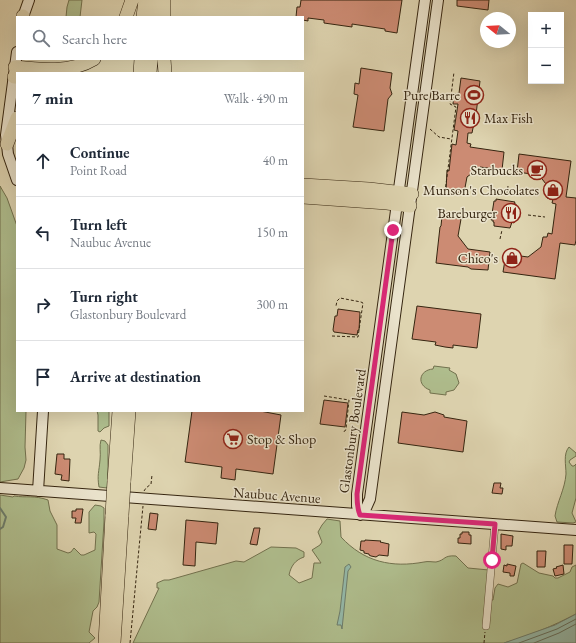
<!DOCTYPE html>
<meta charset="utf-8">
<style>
:root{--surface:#fff;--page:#f2f2f3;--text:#1f2937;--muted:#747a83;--line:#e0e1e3}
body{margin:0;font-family:"EB Garamond",serif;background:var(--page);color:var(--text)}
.controls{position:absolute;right:12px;top:12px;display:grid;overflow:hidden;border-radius:0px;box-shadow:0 4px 16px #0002}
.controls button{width:36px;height:36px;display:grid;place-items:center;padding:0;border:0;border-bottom:1px solid var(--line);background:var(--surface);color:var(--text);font:20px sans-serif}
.compass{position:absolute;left:480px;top:12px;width:36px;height:36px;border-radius:50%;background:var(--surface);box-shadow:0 4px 16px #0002;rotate:288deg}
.stop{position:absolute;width:12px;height:12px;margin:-9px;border:3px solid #db2777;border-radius:50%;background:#fff}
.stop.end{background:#db2777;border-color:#fff;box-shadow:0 1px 4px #0008}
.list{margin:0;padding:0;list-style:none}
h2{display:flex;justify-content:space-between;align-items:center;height:52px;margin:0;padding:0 16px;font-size:17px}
h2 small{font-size:13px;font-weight:400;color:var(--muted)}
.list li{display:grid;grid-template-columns:26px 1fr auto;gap:12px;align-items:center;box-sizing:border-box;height:72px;padding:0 16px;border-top:1px solid var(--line)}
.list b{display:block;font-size:15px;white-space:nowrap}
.list p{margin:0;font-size:13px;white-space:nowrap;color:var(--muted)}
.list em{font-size:13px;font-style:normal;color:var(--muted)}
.icon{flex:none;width:22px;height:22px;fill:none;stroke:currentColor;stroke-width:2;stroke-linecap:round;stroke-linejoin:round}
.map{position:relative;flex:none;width:576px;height:643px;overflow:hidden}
.search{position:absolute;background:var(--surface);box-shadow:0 4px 16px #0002;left:16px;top:16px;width:288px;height:44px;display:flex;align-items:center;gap:10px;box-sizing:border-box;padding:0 14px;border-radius:0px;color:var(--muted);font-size:15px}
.panel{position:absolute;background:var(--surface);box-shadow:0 4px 16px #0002;left:16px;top:72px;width:288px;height:340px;border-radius:0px}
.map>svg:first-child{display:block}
.green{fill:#afbd8d;stroke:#72714e}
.water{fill:#94b8a8;stroke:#6e7d6b}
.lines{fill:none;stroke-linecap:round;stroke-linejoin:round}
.shore{stroke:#646e5c;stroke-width:1}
.stream{stroke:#6e7d6b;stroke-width:2}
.building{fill:#cc8b73;stroke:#352510}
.street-casing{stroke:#5f5138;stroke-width:8}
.secondary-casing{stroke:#352510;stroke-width:12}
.highway-casing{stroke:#352510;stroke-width:14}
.path{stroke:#352510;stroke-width:1;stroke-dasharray:3 2;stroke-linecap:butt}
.street{stroke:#eae3cc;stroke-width:7}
.secondary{stroke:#eae3cc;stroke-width:10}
.highway{stroke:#ded4b0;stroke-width:13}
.highway-bridge-casing{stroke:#352510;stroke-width:14;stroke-linecap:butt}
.highway-bridge{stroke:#ded4b0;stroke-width:13}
.route{stroke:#db2777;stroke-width:5}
.labels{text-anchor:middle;stroke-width:3;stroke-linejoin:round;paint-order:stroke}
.poi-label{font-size:14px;fill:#352510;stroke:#eae3cc;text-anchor:end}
.street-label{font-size:14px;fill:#352510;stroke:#eae3cc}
</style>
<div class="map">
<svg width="576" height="643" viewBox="0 0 576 643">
<rect width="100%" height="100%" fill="#ded4b0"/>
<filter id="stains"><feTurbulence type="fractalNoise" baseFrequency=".005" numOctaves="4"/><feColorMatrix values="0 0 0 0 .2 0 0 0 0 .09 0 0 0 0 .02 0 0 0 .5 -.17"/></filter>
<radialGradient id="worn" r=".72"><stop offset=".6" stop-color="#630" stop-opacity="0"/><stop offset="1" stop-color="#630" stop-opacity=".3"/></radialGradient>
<!-- green -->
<path class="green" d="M69,0H82L80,17H66L67,7Z
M0,186L7,198L17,226V411H26L25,447L26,460L24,468L18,479L0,482Z
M434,366L450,368L449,370L456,374L459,383L454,390L446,392V395L430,393V390C416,385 419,370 433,369Z
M97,411H109V426L104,428L100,432L98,431V415Z
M101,440L105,441L108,445V484L107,488L99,487C97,475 99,472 100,460C101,453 99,446 101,440Z
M569,447L576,453V456L570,460L569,462L572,466H574L576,464V498L572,513L576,522L573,523L557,522L555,516C557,502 565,489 566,474C566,465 563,454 569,447Z
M0,495L13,497L14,496C27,498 34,495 48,500L50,511L57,525V549L68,553L71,552L74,548L81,555H84L95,550L96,534L94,532L89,533V512L95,505L101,506L104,508V522L99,602L97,607L93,611L89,632L95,638L89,643H0Z
M327,519L340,521L341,537C364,562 392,568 424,562C428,561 432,562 436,562C446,560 443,555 456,556L468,568L489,570L486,600H493L495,588L498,584L508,587L517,583L521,564L523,563L539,573L553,576L555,578H558L570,572L572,567L576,565V614C553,626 529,636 504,643H133L159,588H157V583L164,580H169L236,561L244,562L271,547L296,548L304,552V557C295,560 291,566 289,575L299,583L312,578L314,563H321L312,550L320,545L322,542L318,532L322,525Z"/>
<!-- water -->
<path class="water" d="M349,564L351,567L348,571L342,629L341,625H337L340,611L345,567Z
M576,614V643H504L555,625Z"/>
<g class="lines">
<!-- shore -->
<path class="shore" d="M519,643L557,629L576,619
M534,643L559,633L576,624"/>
<!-- stream -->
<path class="stream" d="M0,508L6,517L3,527L0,529"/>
</g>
<!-- building -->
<path class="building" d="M301,0H402L397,33L385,31V29L352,24V27L324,23V20L308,18V21L303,20V17H296L297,7H300Z
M457,0H489L488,10L457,6Z
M361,68L392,73L390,88L392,94L388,99L384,131L353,127L358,95L354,94L355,83L359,84Z
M461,78L480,81L475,123H474L472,133H468L467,143L471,144L470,147L504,152L502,170L480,167L467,177L464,193L446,191L447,170L449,171L452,144L456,145L458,131L454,130L458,104H453L454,94L459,93Z
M519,154L571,161L566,197L576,198V240L575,245L560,243L555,279L503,272L506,254L528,257L541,247L543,237H547L548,233L552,234L556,204L552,203L553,199L547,198L549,188L539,175L517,172Z
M496,199L515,202L514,204H516L514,223L512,222L510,228L494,226V222H493V220H491L494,201H496Z
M442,216L461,219L458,236L468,249L490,252L488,270L471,269L468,267L436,263L440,227L441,226Z
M417,306L481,314L477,348L453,345V348L445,347L435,345L436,342L412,339Z
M338,309L360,312L359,330H358L357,335L334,332L333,330L335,316H337Z
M324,400L348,403L345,427L320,424Z
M192,411H260L281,415L273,474L236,469L235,480L221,478L222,467L185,462Z
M402,412L424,415L435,412L444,415V417L467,421L463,452L398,443Z
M57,454H64V459H70L69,481L61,480L62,475L55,474Z
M494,483H501L500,488H503L502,494L492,493Z
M76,509H83L81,523H75L76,518H72V511H76Z
M150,513L158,514L156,530L148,529Z
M186,520L218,523L216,544L196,542L195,566L183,565Z
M254,528H260L257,545L250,544Z
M462,532H469V535H471V544L458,543V538H460V534H462Z
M501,534L513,536L512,546H506V550L501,549Z
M365,540L381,541L380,542L389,544L388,556L379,555L376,557L371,556L369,555V554L364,553V551L360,550L361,541H365Z
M564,545H573L572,564H564Z
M537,551H546L545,567H537Z
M507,564L516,566L514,576H510V573L503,572L504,565L507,566Z
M563,565L564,574L555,576L553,569L557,568L556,567Z"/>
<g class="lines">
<defs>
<path id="street" d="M486,626L495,524"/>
<path id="secondary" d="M23,17L29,0
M17,52L6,135L8,154L17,180
M0,488L576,530
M38,491L43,411
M360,515L366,508L370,499L438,0
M360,515L357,506V494L425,0"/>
<path id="highway" d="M164,0V17
M23,16V17
M126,17L132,0
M143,17L145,0
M154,17L155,0
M164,59L165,73
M15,67C41,70 71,73 94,59
M140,73L141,59
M150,73L151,59
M14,77H17
M7,144L17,118
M303,185L369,189L412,194
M303,197L387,203L410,206
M114,481L119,411
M124,482L129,411
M105,643L112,515
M114,643L122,515"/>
</defs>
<!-- street casing -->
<use href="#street" class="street-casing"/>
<!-- secondary casing -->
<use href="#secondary" class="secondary-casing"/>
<!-- highway casing -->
<use href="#highway" class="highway-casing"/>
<!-- path -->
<path class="path" d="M430,129L439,137L451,139
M445,192L456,107L450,104L454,72
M507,193L508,186
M528,215L545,217
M500,239L502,230
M332,336L358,337L363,303L361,302L340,298L337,301L336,306L335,307
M324,396L349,400L346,429L345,431L342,432
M144,491L146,488L151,484L152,475
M130,643L143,506
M484,643L485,632"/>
<!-- street -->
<use href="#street" class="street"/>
<!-- secondary -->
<use href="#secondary" class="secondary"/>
<!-- highway -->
<use href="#highway" class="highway"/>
<defs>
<path id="highway-bridge" d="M112,515L114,481
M122,515L124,482"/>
</defs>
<!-- highway-bridge casing -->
<use href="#highway-bridge" class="highway-bridge-casing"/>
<!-- highway-bridge -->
<use href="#highway-bridge" class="highway-bridge"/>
</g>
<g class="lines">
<!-- route -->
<path class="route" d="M393,230L357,494C357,502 357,508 360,515L495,524L492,560"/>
</g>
<!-- icons -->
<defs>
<symbol id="stadium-ring" viewBox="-11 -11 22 22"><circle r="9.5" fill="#eae3cc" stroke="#8f2418" stroke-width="1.5"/><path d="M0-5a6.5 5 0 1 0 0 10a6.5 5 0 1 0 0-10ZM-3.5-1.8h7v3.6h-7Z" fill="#8f2418"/></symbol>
<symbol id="restaurant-ring" viewBox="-11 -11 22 22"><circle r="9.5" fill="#eae3cc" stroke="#8f2418" stroke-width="1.5"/><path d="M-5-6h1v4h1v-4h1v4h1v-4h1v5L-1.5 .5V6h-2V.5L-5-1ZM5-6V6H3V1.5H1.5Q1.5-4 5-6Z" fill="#8f2418"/></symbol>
<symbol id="cafe-ring" viewBox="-11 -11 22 22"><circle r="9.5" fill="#eae3cc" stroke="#8f2418" stroke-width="1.5"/><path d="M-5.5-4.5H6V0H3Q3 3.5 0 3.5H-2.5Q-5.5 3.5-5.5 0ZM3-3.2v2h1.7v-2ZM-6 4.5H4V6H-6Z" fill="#8f2418"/></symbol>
<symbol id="shop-ring" viewBox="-11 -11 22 22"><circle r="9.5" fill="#eae3cc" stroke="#8f2418" stroke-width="1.5"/><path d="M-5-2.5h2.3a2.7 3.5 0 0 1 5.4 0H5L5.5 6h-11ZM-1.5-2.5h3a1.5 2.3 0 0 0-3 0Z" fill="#8f2418"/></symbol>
<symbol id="supermarket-ring" viewBox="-11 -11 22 22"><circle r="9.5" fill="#eae3cc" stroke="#8f2418" stroke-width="1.5"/><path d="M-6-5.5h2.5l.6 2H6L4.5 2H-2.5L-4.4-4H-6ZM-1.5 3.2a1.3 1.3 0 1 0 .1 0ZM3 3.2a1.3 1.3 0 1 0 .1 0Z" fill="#8f2418"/></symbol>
</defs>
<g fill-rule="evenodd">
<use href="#stadium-ring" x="463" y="84" width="22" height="22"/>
<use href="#restaurant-ring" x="459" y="107" width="22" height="22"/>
<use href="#cafe-ring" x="526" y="159" width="22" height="22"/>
<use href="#shop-ring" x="542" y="179" width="22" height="22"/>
<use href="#restaurant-ring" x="500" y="202" width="22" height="22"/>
<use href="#shop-ring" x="501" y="247" width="22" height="22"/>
<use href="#supermarket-ring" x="222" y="428" width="22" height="22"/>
</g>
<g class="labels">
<!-- poi labels -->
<g class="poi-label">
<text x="460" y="100">Pure Barre</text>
<text x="484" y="123" text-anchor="start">Max Fish</text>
<text x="523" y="175">Starbucks</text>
<text x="539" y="195">Munson's Chocolates</text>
<text x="497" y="218">Bareburger</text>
<text x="498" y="263">Chico's</text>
<text x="247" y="444" text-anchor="start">Stop &amp; Shop</text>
</g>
<!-- street labels -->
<g class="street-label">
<text transform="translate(352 431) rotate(-82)" y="5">Glastonbury Boulevard</text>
<text transform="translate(277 495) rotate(4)" y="5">Naubuc Avenue</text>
</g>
</g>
<rect width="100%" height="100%" filter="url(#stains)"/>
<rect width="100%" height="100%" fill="url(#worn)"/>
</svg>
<div class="controls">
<button>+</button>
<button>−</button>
</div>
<svg class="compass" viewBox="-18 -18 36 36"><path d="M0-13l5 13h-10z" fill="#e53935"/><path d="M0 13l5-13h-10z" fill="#747a83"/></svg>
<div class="stop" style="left:492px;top:560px"></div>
<div class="stop end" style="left:393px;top:230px"></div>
<div class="search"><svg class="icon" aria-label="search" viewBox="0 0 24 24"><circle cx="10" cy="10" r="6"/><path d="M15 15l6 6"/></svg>Search here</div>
<section class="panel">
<h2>7 min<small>Walk · 490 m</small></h2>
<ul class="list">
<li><svg class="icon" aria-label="ahead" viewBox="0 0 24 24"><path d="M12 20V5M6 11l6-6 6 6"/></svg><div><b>Continue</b><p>Point Road</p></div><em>40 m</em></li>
<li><svg class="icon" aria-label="left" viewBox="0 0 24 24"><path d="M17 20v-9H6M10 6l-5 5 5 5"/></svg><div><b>Turn left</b><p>Naubuc Avenue</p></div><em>150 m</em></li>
<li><svg class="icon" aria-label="right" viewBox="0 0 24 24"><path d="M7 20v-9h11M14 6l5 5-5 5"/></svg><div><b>Turn right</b><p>Glastonbury Boulevard</p></div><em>300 m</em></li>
<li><svg class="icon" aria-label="arrive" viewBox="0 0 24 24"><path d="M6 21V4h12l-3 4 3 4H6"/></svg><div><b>Arrive at destination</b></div></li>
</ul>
</section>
</div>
